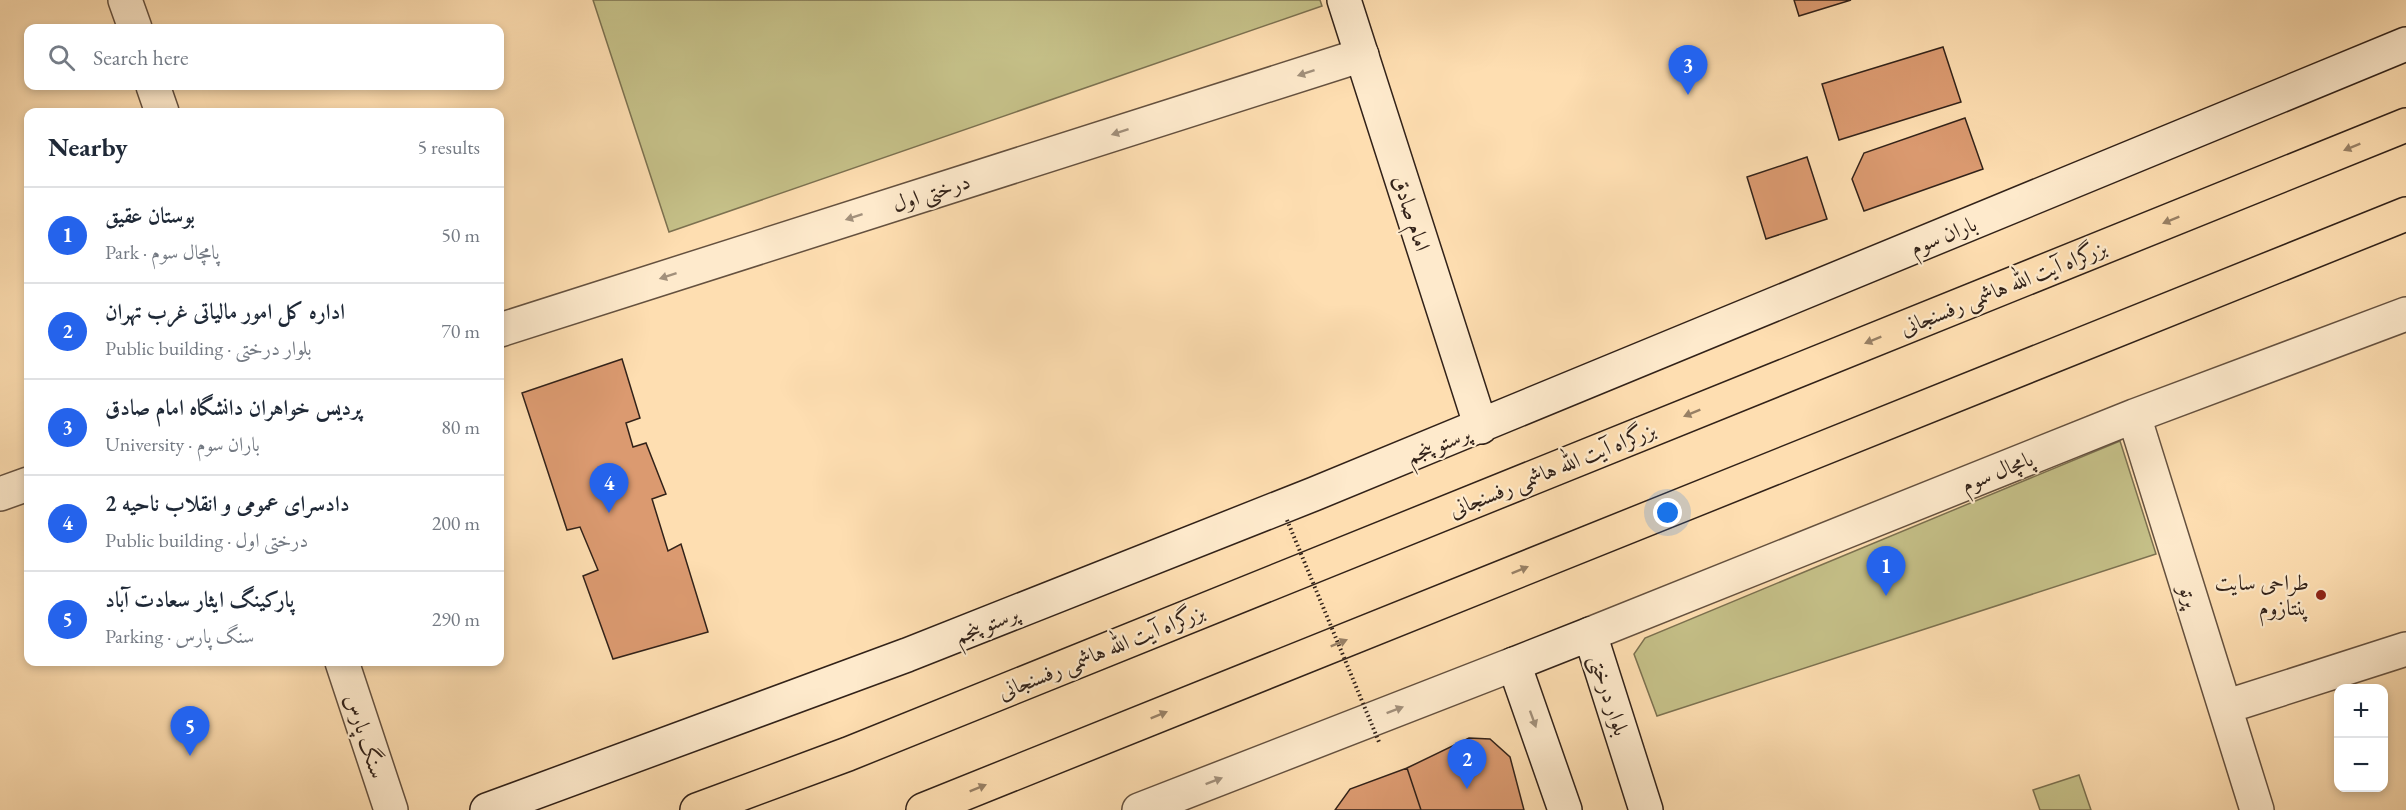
<!DOCTYPE html>
<meta charset="utf-8">
<style>
:root{--surface:#fff;--page:#f6f6f7;--text:#1f2937;--muted:#747a83;--line:#e0e1e3;--accent:#2563eb}
body{margin:0;font-family:"EB Garamond",Amiri,serif;background:var(--page);color:var(--text)}
.controls{position:absolute;right:18px;bottom:18px;display:grid;overflow:hidden;border-radius:12px;box-shadow:0 3px 9px #0003}
.controls button{width:54px;height:54px;display:grid;place-items:center;padding:0;border:0;border-bottom:2px solid var(--line);background:var(--surface);color:var(--text);font:30px sans-serif}
.you{position:absolute;left:1668px;top:513px;width:21px;height:21px;margin:-15px;border:4px solid #fff;border-radius:50%;background:#1a73e8;box-shadow:0 0 0 9px #1a73e833}
.badge{display:grid;place-items:center;width:39px;height:39px;border-radius:50%;background:var(--accent);color:#fff;font-size:20px;font-weight:700}
.pin{position:absolute;translate:-50% -50px;filter:drop-shadow(0 2px 3px #0008)}
.pin::after{content:'';position:absolute;top:32px;width:21px;height:18px;background:inherit;clip-path:polygon(0 0,100% 0,50% 100%)}
.list{margin:0;padding:0;list-style:none}
h2{display:flex;justify-content:space-between;align-items:center;height:78px;margin:0;padding:0 24px;font-size:26px}
h2 small{font-size:20px;font-weight:400;color:var(--muted)}
.list li{display:grid;grid-template-columns:39px 1fr auto;gap:18px;align-items:center;box-sizing:border-box;height:96px;padding:0 24px;border-top:2px solid var(--line)}
.list b{display:block;font-size:22px;white-space:nowrap}
.list p{margin:0;font-size:20px;white-space:nowrap;color:var(--muted)}
.list em{font-size:20px;font-style:normal;color:var(--muted)}
.icon{flex:none;width:33px;height:33px;fill:none;stroke:currentColor;stroke-width:2;stroke-linecap:round;stroke-linejoin:round}
.map{position:relative;flex:none;width:2406px;height:810px;overflow:hidden}
.search{position:absolute;background:var(--surface);box-shadow:0 3px 9px #0003;left:24px;top:24px;width:480px;height:66px;display:flex;align-items:center;gap:15px;box-sizing:border-box;padding:0 21px;border-radius:12px;color:var(--muted);font-size:22px}
.panel{position:absolute;background:var(--surface);box-shadow:0 3px 9px #0003;left:24px;top:108px;width:480px;height:558px;border-radius:12px}
.map>svg:first-child{display:block}
.green{fill:#c5c088;stroke:#7c7150;stroke-width:1.5}
.building{fill:#db9a70;stroke:#322219;stroke-width:1.5}
.lines{fill:none;stroke-linecap:round;stroke-linejoin:round}
.street-casing{stroke:#65513f;stroke-width:36}
.secondary-casing{stroke:#322219;stroke-width:36}
.highway-casing{stroke:#322219;stroke-width:36}
.street{stroke:#feeacc;stroke-width:33}
.secondary{stroke:#feeacc;stroke-width:33}
.highway{stroke:#fedeb1;stroke-width:33}
.path-bridge{stroke:#322219;stroke-width:4;stroke-dasharray:1.5 3;stroke-linecap:butt}
.oneway{fill:#a2907b}
.oneway2{fill:#988065}
.poi-dot{fill:#8f2418;stroke:#feeacc;stroke-width:2}
.labels{text-anchor:middle;stroke-width:4.5;stroke-linejoin:round;paint-order:stroke}
.street-label{font-size:22px;fill:#322219;stroke:#feeacc}
.poi-label{font-size:22px;fill:#322219;stroke:#feeacc;text-anchor:end}
</style>
<div class="map">
<svg width="2406" height="810" viewBox="0 0 2406 810">
<rect width="100%" height="100%" fill="#fedeb1"/>
<filter id="stains"><feTurbulence type="fractalNoise" baseFrequency=".00333" numOctaves="4"/><feColorMatrix values="0 0 0 0 .2 0 0 0 0 .09 0 0 0 0 .02 0 0 0 .5 -.17"/></filter>
<radialGradient id="worn" r=".72"><stop offset=".6" stop-color="#630" stop-opacity="0"/><stop offset="1" stop-color="#630" stop-opacity=".3"/></radialGradient>
<!-- green -->
<path class="green" d="M593,0H1320L1322,6L669,232Z
M2120,441L2156,554L1657,716L1634,654L1645,638Z
M2079,775L2091,810H2040L2033,790Z"/>
<!-- building -->
<path class="building" d="M1794,0H1851L1799,16Z
M1943,47L1961,102L1839,140L1822,84Z
M1965,118L1983,169L1864,211L1852,179L1864,153Z
M1807,157L1827,219L1766,239L1747,177Z
M622,359L640,418L626,423L633,447L646,443L666,494L652,499L668,551L681,544L708,632L613,659L583,576L598,570L580,527L567,530L522,393Z
M1469,738L1490,739L1510,757L1524,810H1421L1407,768Z
M1407,768L1421,810H1335L1350,789Z"/>
<g class="lines">
<defs>
<path id="street" d="M125,0L135,28
M153,86L162,112
M500,330L1362,55
M2134,416L2257,810
M0,494L28,484
M1590,634L2134,416L2406,314
M342,662L391,810
M2225,707L2406,649
M1139,810L1514,664"/>
<path id="secondary" d="M1344,0L1481,427
M487,810L907,655L1314,494L2406,44
M1565,810L1514,664L1590,634L1646,810"/>
<path id="highway" d="M697,810L848,754L2406,125
M923,810L2406,214"/>
</defs>
<!-- street casing -->
<use href="#street" class="street-casing"/>
<!-- secondary casing -->
<use href="#secondary" class="secondary-casing"/>
<!-- highway casing -->
<use href="#highway" class="highway-casing"/>
<!-- street -->
<use href="#street" class="street"/>
<!-- secondary -->
<use href="#secondary" class="secondary"/>
<!-- highway -->
<use href="#highway" class="highway"/>
<!-- path-bridge -->
<path class="path-bridge" d="M1287,520L1379,742"/>
</g>
<!-- one-way arrows -->
<defs><path id="oneway-solid" d="M-6-.8H1V-3.2L6.5 0L1 3.2V.8H-6Z" transform="scale(1.5)"/></defs>
<g class="oneway">
<use href="#oneway-solid" transform="translate(1306 73) rotate(162)"/>
<use href="#oneway-solid" transform="translate(1120 132) rotate(162)"/>
<use href="#oneway-solid" transform="translate(854 217) rotate(162)"/>
<use href="#oneway-solid" transform="translate(668 276) rotate(162)"/>
<use href="#oneway-solid" transform="translate(1395 710) rotate(-21)"/>
<use href="#oneway-solid" transform="translate(1533 719) rotate(70)"/>
<use href="#oneway-solid" transform="translate(1214 781) rotate(-21)"/>
</g>
<g class="oneway2">
<use href="#oneway-solid" transform="translate(2352 147) rotate(158)"/>
<use href="#oneway-solid" transform="translate(2171 220) rotate(158)"/>
<use href="#oneway-solid" transform="translate(1873 340) rotate(158)"/>
<use href="#oneway-solid" transform="translate(1692 413) rotate(158)"/>
<use href="#oneway-solid" transform="translate(1520 570) rotate(-22)"/>
<use href="#oneway-solid" transform="translate(1339 643) rotate(-22)"/>
<use href="#oneway-solid" transform="translate(1159 715) rotate(-22)"/>
<use href="#oneway-solid" transform="translate(978 788) rotate(-22)"/>
</g>
<!-- markers -->
<circle class="poi-dot" cx="2321" cy="595" r="6"/>
<g class="labels">
<!-- street labels -->
<g class="street-label">
<text transform="translate(931 192) rotate(-18)" y="8">درختی اول</text>
<text transform="translate(1412 213) rotate(72)" y="8">امام صادق</text>
<text transform="translate(1943 235) rotate(-22)" y="8">باران سوم</text>
<text transform="translate(2003 287) rotate(-22)" y="8">بزرگراه آیت الله هاشمی رفسنجانی</text>
<text transform="translate(1438 444) rotate(-22)" y="8">پرستو پنجم</text>
<text transform="translate(1552 469) rotate(-22)" y="8">بزرگراه آیت الله هاشمی رفسنجانی</text>
<text transform="translate(1997 471) rotate(-22)" y="8">پامچال سوم</text>
<text transform="translate(2190 596) rotate(73)" y="8">پرتو</text>
<text transform="translate(986 624) rotate(-22)" y="8">پرستو پنجم</text>
<text transform="translate(1101 651) rotate(-22)" y="8">بزرگراه آیت الله هاشمی رفسنجانی</text>
<text transform="translate(1610 695) rotate(72)" y="8">بلوار درختی</text>
<text transform="translate(366 736) rotate(72)" y="8">سنگ پارس</text>
</g>
<!-- poi labels -->
<g class="poi-label">
<text x="2309" y="590">طراحی سایت<tspan x="2309" dy="25">پنتازوم</tspan></text>
</g>
</g>
<rect width="100%" height="100%" filter="url(#stains)"/>
<rect width="100%" height="100%" fill="url(#worn)"/>
</svg>
<div class="controls">
<button>+</button>
<button>−</button>
</div>
<div class="you"></div>
<div class="pin badge" style="left:1886px;top:596px">1</div>
<div class="pin badge" style="left:1467px;top:789px">2</div>
<div class="pin badge" style="left:1688px;top:95px">3</div>
<div class="pin badge" style="left:609px;top:513px">4</div>
<div class="pin badge" style="left:190px;top:756px">5</div>
<div class="search"><svg class="icon" aria-label="search" viewBox="0 0 24 24"><circle cx="10" cy="10" r="6"/><path d="M15 15l6 6"/></svg>Search here</div>
<section class="panel">
<h2>Nearby<small>5 results</small></h2>
<ul class="list">
<li><span class="badge">1</span><div><b>بوستان عقیق</b><p>Park · پامچال سوم</p></div><em>50 m</em></li>
<li><span class="badge">2</span><div><b>اداره کل امور مالیاتی غرب تهران</b><p>Public building · بلوار درختی</p></div><em>70 m</em></li>
<li><span class="badge">3</span><div><b>پردیس خواهران دانشگاه امام صادق</b><p>University · باران سوم</p></div><em>80 m</em></li>
<li><span class="badge">4</span><div><b>دادسرای عمومی و انقلاب ناحیه 2</b><p>Public building · درختی اول</p></div><em>200 m</em></li>
<li><span class="badge">5</span><div><b>پارکینگ ایثار سعادت آباد</b><p>Parking · سنگ پارس</p></div><em>290 m</em></li>
</ul>
</section>
</div>
